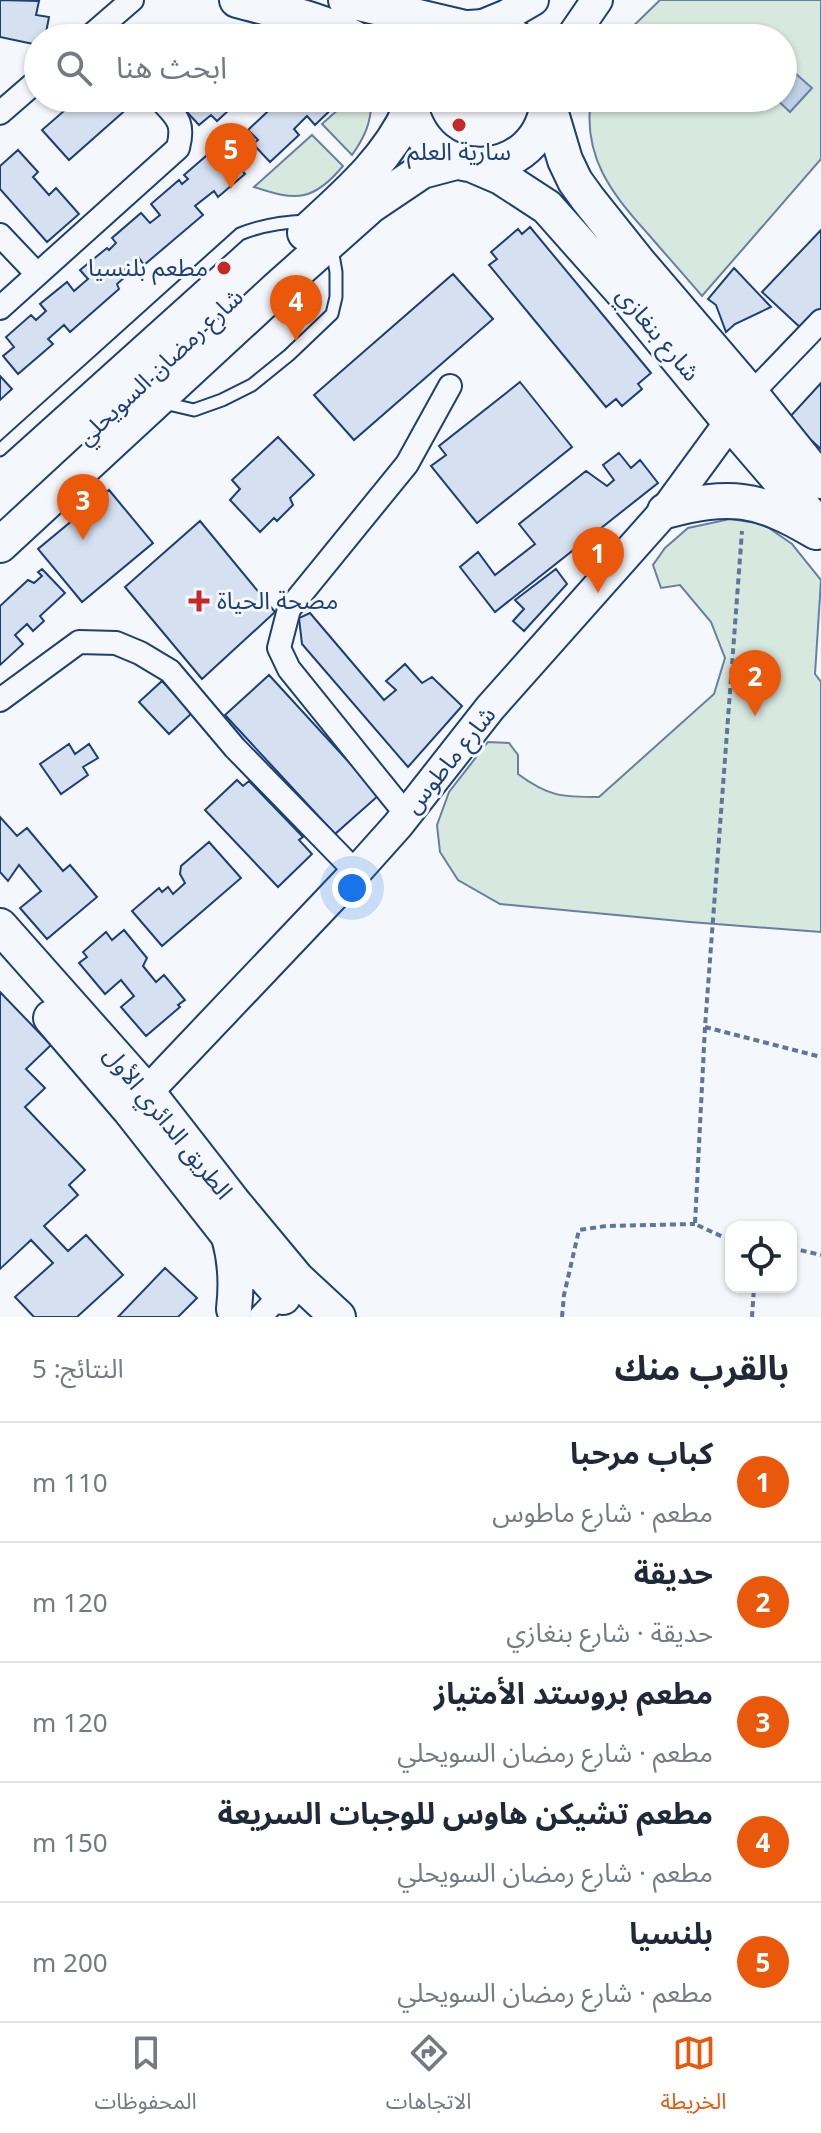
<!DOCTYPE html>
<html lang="ar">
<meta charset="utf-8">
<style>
:root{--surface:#fff;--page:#f2f2f3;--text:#1f2937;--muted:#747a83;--line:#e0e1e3;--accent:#ea580c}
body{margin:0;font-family:"Noto Sans","Noto Sans Arabic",sans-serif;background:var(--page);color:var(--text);direction:rtl}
.controls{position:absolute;right:24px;bottom:24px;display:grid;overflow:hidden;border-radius:16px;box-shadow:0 2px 6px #0004}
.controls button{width:72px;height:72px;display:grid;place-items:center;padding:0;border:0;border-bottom:2px solid var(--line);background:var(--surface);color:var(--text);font:40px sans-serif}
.you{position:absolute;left:352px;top:888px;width:28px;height:28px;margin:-20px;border:6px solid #fff;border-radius:50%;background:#1a73e8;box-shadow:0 0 0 12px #1a73e833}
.badge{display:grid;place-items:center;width:52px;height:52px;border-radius:50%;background:var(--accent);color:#fff;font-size:26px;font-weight:700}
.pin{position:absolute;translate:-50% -66px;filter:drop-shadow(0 2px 4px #0008)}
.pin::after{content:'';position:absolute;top:42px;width:28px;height:24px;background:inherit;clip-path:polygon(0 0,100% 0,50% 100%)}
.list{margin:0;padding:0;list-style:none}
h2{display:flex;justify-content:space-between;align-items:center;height:104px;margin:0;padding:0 32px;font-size:34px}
h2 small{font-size:26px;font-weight:400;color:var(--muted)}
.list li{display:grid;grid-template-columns:52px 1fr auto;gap:24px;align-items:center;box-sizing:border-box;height:120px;padding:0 32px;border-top:2px solid var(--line)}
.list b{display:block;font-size:30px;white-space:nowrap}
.list p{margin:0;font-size:26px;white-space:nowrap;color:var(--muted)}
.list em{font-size:26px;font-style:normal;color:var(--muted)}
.icon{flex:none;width:44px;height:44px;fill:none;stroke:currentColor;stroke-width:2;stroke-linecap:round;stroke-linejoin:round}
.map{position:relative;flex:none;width:821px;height:1317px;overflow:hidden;direction:ltr}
.search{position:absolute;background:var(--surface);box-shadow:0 2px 6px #0004;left:24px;right:24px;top:24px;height:88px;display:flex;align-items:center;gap:20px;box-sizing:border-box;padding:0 28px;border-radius:44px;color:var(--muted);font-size:30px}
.sheet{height:704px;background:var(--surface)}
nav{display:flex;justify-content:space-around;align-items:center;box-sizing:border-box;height:112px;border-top:2px solid var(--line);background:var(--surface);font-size:22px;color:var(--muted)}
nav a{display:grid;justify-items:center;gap:4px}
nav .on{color:var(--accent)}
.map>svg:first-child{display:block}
.green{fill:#d7e8df;stroke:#687fa3;stroke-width:2}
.water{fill:#bed0e5;stroke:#687fa3;stroke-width:2}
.building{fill:#d5e0f0;stroke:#1d3f73;stroke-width:2}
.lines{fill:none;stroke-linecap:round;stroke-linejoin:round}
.lane-casing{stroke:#1d3f73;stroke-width:15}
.street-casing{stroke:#1d3f73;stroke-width:26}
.secondary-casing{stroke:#1d3f73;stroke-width:34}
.primary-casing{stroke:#1d3f73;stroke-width:38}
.path{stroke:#5e769c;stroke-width:4;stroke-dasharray:6 4;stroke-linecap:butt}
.lane{stroke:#f4f7fb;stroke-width:11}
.street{stroke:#f4f7fb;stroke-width:22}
.secondary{stroke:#f4f7fb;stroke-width:30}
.primary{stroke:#f4f7fb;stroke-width:34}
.poi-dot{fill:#c62828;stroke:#f4f7fb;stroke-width:3}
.labels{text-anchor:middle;stroke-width:6;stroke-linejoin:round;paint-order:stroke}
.poi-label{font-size:24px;fill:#1d3f73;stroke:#f4f7fb}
.street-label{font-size:24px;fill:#1d3f73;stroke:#f4f7fb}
</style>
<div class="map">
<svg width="821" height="1317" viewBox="0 0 821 1317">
<rect width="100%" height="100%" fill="#f4f7fb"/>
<!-- green -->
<path class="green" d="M660,0H821V159L702,296C685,276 667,256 649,235C612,194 582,157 591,98H783V38H621Z
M351,98H372V101C370,124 366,135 352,155L322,124Z
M312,135L343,166C313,202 296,201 254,187Z
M730,519L763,524L792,544L821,580L815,674L821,682V932L690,922L500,904L458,880L440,852L437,825L449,792L488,742L509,743L518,755V774C549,797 562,797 599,797L714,694L725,658L711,622L680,585L661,588L653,565L665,548L688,528Z"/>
<!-- water -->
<path class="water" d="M787,66L812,88L790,112L775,98H783V70Z"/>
<!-- building -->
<path class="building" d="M0,0L39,1L36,15L49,17L45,38H38V45L0,37Z
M159,29L167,38H150Z
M85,98L138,99L69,160L42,130L73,103L78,108L87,101Z
M174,98H225L221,102L228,111L217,121L211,115L199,125Z
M282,98H343L315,125L307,116L294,129L299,135L270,162L253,144L258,140L248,130Z
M18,150L38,172L33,177L49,195L56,188L79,214L47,242L0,189V166Z
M213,150L224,163L231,157L245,174L218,197L214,191L195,206L203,215L144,265L139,258L121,273L125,277L117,284L119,289L70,332L64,325L48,339L53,344L18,374L3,356L14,347L6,337L31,315L36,320L46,311L40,304L67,282L74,291L88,279L80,270L107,248L109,250L116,243L112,238L141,213L150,223L160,215L151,204L179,180L182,184L188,179L184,175Z
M530,227L651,373L638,384L642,389L622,406L616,399L606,407L489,265L497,259L491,252L518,229L522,234Z
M821,230V311L803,330L762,292Z
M734,268L771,307L735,324L726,332L716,305L708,299Z
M453,274L493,319L354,440L314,395Z
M0,376L12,389L0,400Z
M520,382L572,447L477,523L431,466L446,455L439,446Z
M821,383V449L788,419Z
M278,437L314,475L290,498L293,505L277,521L274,518L260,532L230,500L240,489L232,480Z
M619,453L631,468L640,460L658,483L495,612L460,567L478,552L495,575L535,544L519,524L586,471L607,486L614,480L603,465Z
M109,490L153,543L82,602L38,549Z
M200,521L275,612L202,679L125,587Z
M42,569L65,593L40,616L44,621L33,631L27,624L15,635L23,644L0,665V606L28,580L34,583L42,576L38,572Z
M556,569L567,584L524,631L513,621L524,609L515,600Z
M310,613L384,700L396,690L386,681L405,664L422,683L432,677L462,706L408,767L302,644L299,618Z
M269,675L379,795L335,834L225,715Z
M162,681L192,713L169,734L139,702Z
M69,744L75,754L89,744L98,758L83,767L88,775L61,794L40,764Z
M237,780L243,786L249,781L303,837L299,840L312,854L278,887L205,810Z
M0,817L17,836L27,828L63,871L70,865L97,897L47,939L20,908L41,891L19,865L8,881L0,872Z
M209,842L241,878L162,946L132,911L159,888L162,892L168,887L173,894L185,883L180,874L181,866Z
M124,930L147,958L143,966L156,982L164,975L185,1000L178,1005L180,1007L146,1036L121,1007L134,996L121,980L105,994L79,963L87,957L83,952L106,932L112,940Z
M0,992L51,1045L26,1069L45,1088L25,1107L85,1170L69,1185L78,1195L44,1226L68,1251L86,1235L123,1275L77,1317H34L15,1297L53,1263L31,1240L0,1269Z
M165,1268L197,1298L178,1317H118Z"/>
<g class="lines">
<defs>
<path id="lane" d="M164,403L194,410L222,400L252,385L289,355L332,314L336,297V272L332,249
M0,450L240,234C262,225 282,222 306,221"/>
<path id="street" d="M88,38L132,0
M0,113L38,80
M0,235L37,274
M0,308L178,148C185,121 176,117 159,98
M751,394L821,321
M0,700L79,642L116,643L140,653L170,671L235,748L356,872
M406,814L289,669L279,648L289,609L407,464L450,386
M260,1317L289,1286"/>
<path id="secondary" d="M478,27L507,15L533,0
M571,38L597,0
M131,1109L356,872L398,825L490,708L665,511L744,403"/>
<path id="primary" d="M237,0C276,11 319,18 354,38
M346,0L465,28
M444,36C467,24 493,24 516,38
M409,98C421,190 544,184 548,98
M548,103L565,160L575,181L588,199L639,263L751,394L821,481
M473,165L501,177L547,207L627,297L729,421L821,528
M305,233C344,197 388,160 410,110
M665,511C731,494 757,497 816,532
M0,545L277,289L370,206L422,171L456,162
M0,926L148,1093L233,1202L297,1279L338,1317
M51,1018L130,1110L229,1236L283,1297
M229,1237C236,1261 237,1283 234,1309"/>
</defs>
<!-- lane casing -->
<use href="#lane" class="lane-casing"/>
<!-- street casing -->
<use href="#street" class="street-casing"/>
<!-- secondary casing -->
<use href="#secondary" class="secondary-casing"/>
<!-- primary casing -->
<use href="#primary" class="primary-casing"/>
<!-- path -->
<path class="path" d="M705,1027L821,1057
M731,1238L723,1237L695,1224L705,1027L742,531
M791,1248L821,1255
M562,1317L564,1295L579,1230L606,1226L695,1224
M752,1317L754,1287"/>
<!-- lane -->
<use href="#lane" class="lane"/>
<!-- street -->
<use href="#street" class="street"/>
<!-- secondary -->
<use href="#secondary" class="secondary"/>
<!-- primary -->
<use href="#primary" class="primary"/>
</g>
<!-- markers -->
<g class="poi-dot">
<circle cx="459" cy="125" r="8"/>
<circle cx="224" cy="268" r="8"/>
<path d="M195 589h8v8h8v8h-8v8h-8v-8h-8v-8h8z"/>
</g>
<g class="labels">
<!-- poi labels -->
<g class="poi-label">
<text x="459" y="160">سارية العلم</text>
<text x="208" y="276" text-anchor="end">مطعم بلنسيا</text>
<text x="217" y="609" text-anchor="start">مصحة الحياة</text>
</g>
<!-- street labels -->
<g class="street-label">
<text transform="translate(658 334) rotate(50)" y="8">شارع بنغازي</text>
<text transform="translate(160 367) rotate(-43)" y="8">شارع رمضان السويحلي</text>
<text transform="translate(450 760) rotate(-51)" y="8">شارع ماطوس</text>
<text transform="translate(168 1123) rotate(51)" y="8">الطريق الدائري الأول</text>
</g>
</g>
</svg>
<div class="controls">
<button><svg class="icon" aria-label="locate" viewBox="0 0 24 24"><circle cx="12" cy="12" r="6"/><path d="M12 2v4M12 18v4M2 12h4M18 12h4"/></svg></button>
</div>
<div class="you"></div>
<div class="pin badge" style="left:598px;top:593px">1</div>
<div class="pin badge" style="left:755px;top:716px">2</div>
<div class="pin badge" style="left:83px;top:540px">3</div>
<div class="pin badge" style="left:296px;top:341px">4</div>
<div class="pin badge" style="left:231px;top:189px">5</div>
<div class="search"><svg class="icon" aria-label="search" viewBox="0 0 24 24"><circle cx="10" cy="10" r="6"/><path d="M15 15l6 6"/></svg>ابحث هنا</div>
</div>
<section class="sheet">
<h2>بالقرب منك<small>النتائج: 5</small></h2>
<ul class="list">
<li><span class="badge">1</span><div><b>كباب مرحبا</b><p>مطعم · شارع ماطوس</p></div><em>110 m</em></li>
<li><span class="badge">2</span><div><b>حديقة</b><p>حديقة · شارع بنغازي</p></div><em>120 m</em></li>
<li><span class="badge">3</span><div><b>مطعم بروستد الأمتياز</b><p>مطعم · شارع رمضان السويحلي</p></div><em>120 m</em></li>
<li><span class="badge">4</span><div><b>مطعم تشيكن هاوس للوجبات السريعة</b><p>مطعم · شارع رمضان السويحلي</p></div><em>150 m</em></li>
<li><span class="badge">5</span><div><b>بلنسيا</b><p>مطعم · شارع رمضان السويحلي</p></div><em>200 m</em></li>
</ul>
</section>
<nav>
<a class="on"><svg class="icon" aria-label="map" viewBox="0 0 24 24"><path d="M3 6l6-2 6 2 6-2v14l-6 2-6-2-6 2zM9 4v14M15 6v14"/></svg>الخريطة</a>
<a><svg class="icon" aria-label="directions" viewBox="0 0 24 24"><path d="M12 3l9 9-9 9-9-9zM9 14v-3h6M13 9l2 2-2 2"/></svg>الاتجاهات</a>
<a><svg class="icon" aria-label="saved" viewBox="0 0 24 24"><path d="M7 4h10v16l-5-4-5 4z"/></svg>المحفوظات</a>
</nav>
